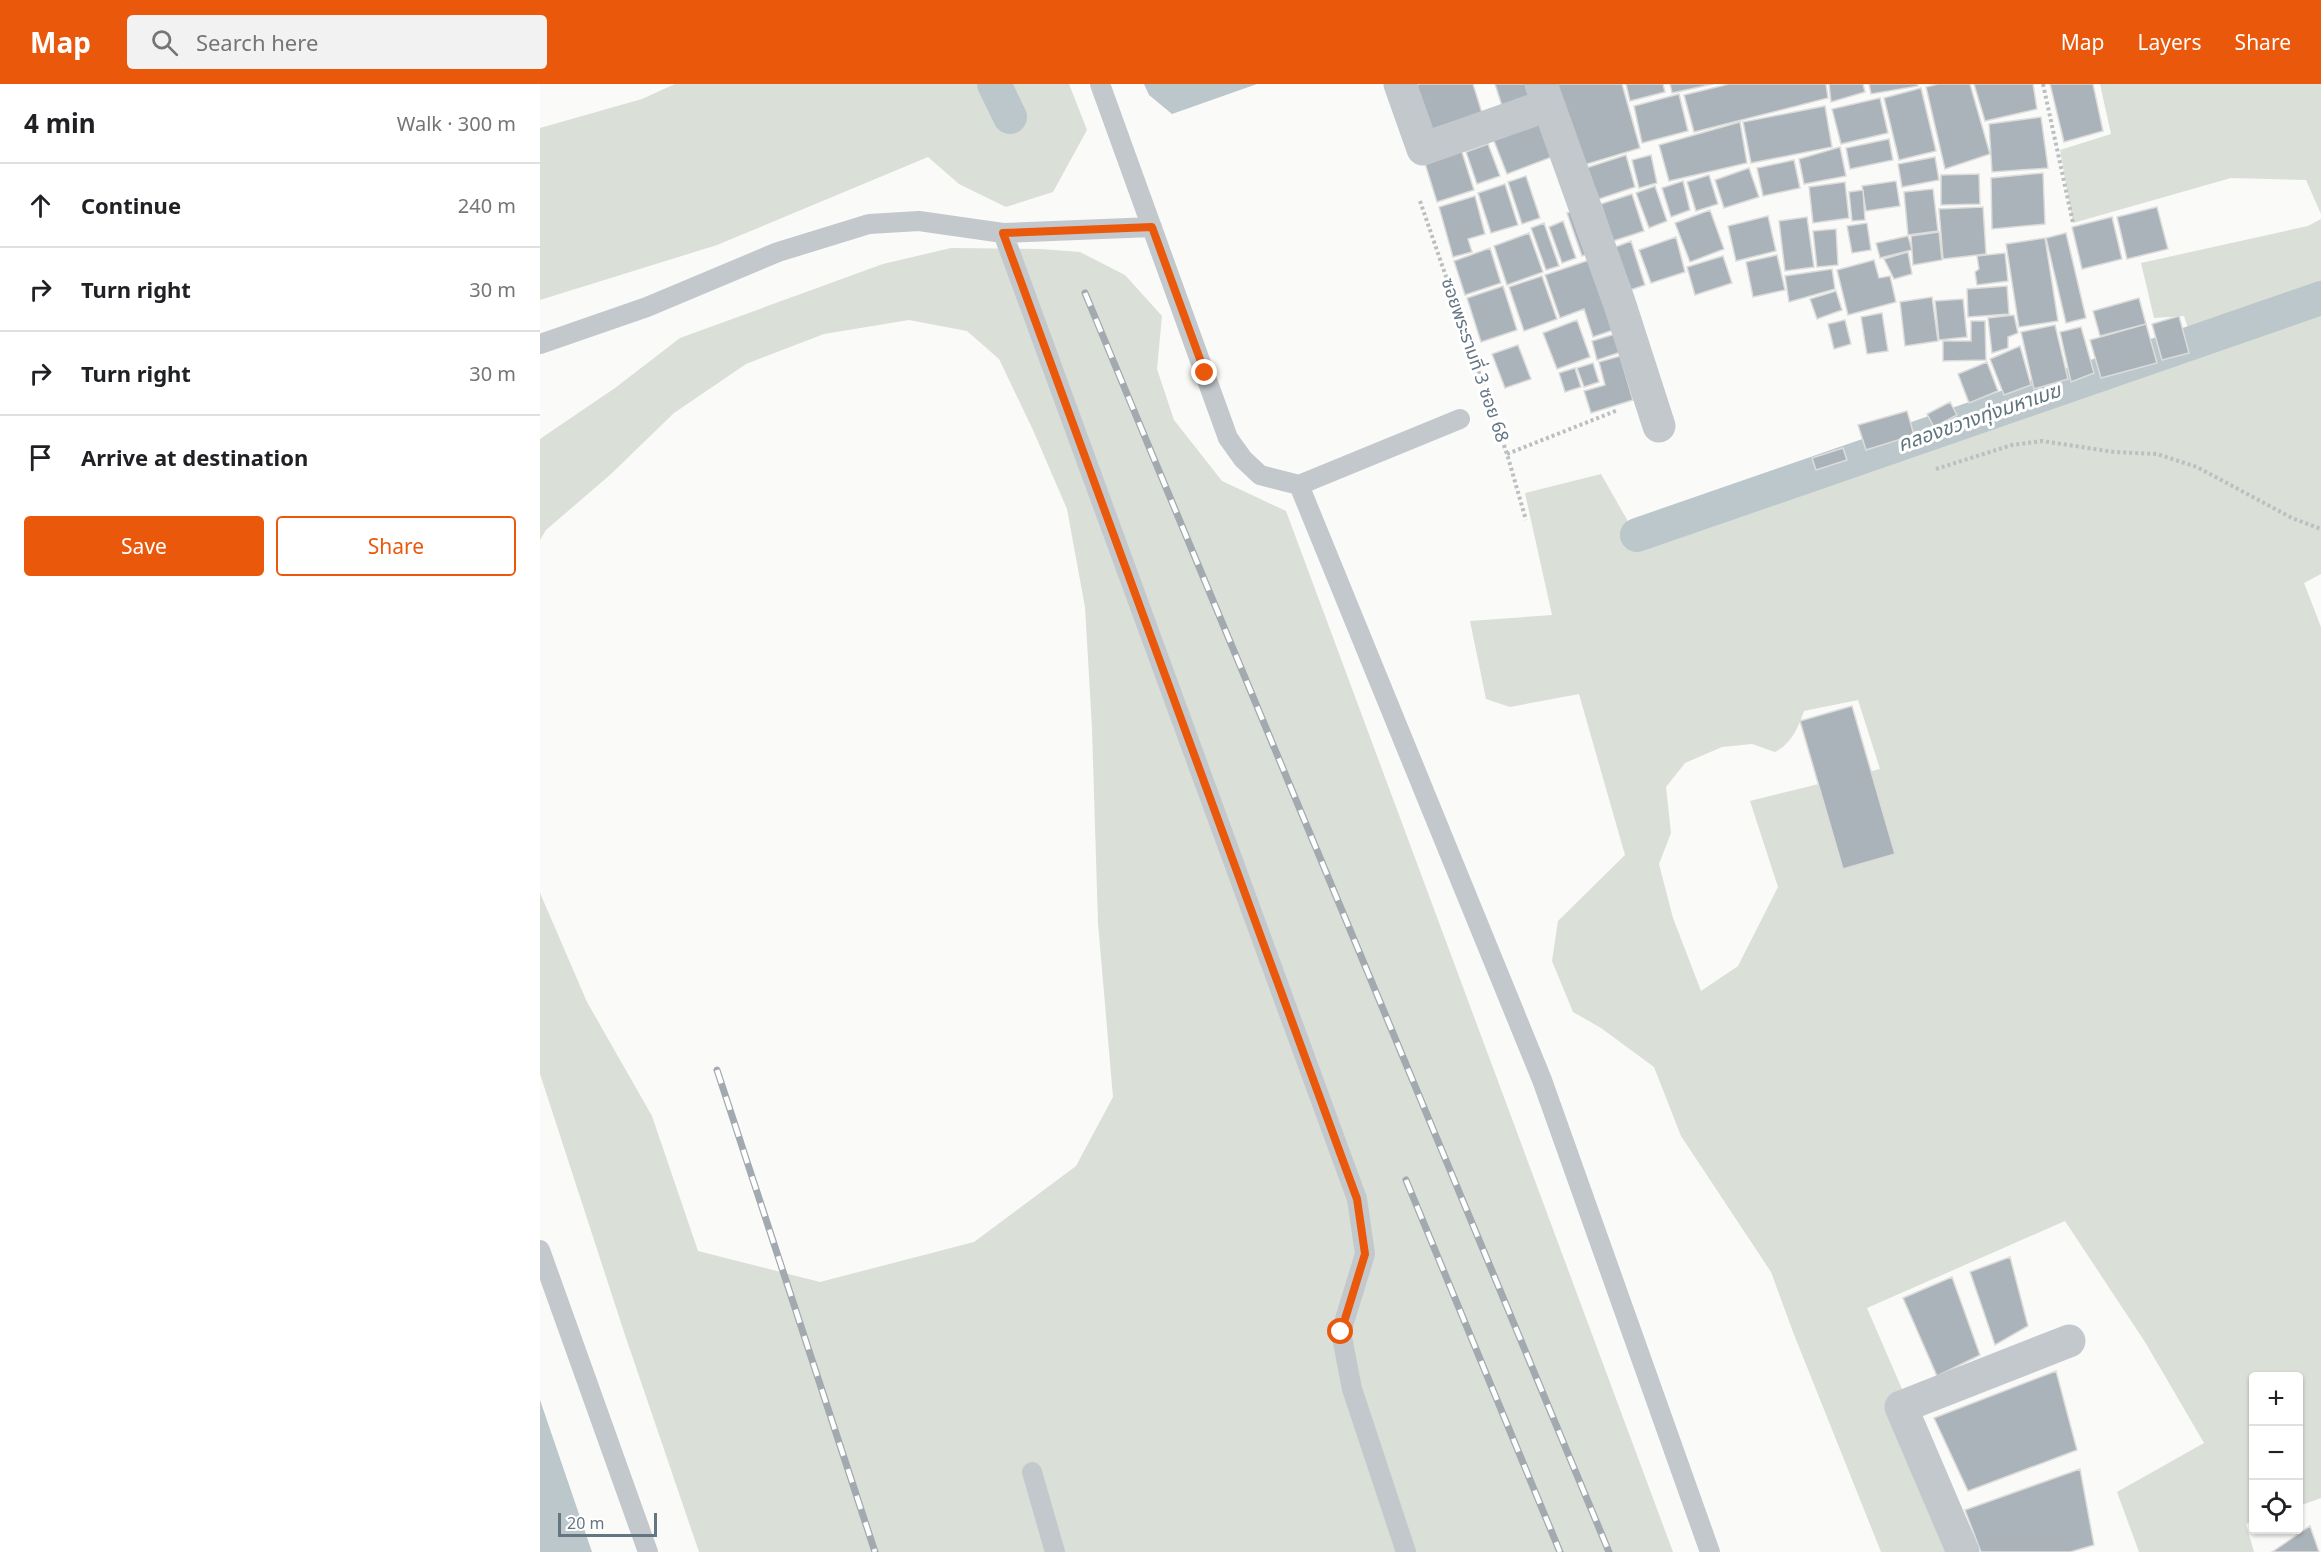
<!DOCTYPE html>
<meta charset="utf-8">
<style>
:root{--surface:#fff;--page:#f2f2f2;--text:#202124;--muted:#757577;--line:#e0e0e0;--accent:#ea580c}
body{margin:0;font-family:"Noto Sans","Noto Sans Thai",sans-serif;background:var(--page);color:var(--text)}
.controls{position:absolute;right:18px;bottom:18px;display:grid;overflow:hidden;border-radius:6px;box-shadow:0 2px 4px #0004}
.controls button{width:54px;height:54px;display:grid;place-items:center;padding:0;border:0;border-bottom:2px solid var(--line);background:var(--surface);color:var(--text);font:30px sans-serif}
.scale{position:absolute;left:18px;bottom:15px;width:99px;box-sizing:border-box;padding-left:6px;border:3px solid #657683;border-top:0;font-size:16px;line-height:21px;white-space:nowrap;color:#657683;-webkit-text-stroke:4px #fff;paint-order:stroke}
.stop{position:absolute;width:18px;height:18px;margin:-14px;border:4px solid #ea580c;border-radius:50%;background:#fff}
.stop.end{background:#ea580c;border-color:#fff;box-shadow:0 2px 6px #0008}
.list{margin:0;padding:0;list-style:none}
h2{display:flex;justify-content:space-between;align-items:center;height:78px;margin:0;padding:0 24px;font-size:26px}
h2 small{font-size:20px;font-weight:400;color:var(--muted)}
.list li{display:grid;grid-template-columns:39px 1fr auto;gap:18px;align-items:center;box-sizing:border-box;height:84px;padding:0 24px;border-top:2px solid var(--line)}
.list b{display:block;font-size:22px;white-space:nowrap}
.list em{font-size:20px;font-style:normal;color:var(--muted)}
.actions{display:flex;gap:12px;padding:18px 24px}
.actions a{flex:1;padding:14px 0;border:2px solid var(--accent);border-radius:6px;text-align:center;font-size:21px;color:var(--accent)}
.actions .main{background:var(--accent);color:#fff}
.icon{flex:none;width:33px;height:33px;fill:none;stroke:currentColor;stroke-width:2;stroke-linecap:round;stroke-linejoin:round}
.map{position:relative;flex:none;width:1781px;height:1468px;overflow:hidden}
header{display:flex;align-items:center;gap:36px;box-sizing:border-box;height:84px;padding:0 30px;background:var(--accent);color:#fff}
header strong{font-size:28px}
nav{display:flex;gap:33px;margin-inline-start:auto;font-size:21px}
.search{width:420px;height:54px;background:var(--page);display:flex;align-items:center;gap:15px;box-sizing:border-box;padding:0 21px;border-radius:6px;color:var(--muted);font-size:22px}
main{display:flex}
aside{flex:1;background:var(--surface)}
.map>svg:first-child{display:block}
.green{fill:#dadfd7;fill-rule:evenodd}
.water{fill:#bbc7cb}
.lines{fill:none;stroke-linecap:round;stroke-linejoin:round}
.canal{stroke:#bbc7cb;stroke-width:34}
.building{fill:#aab3b9;stroke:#dcdcda;stroke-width:1.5}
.path{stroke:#bbbfc2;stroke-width:4;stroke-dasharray:3 3;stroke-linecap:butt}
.lane{stroke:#c3c8cc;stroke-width:20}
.street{stroke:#c3c8cc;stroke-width:33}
.rail-casing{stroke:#a2aab0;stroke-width:7}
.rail{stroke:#fff;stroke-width:4.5;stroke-dasharray:14;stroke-linecap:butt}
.route{stroke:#ea580c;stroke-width:8}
.labels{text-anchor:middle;stroke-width:6;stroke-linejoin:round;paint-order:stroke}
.street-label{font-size:18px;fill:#657683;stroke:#fff}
.water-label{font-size:20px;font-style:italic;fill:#60757c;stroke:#fff}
</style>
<header>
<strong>Map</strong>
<div class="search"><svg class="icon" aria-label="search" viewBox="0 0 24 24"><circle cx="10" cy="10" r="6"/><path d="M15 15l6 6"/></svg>Search here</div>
<nav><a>Map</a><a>Layers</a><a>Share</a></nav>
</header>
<main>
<aside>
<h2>4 min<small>Walk · 300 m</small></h2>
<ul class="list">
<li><svg class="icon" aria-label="ahead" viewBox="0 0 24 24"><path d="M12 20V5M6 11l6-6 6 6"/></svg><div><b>Continue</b></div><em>240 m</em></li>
<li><svg class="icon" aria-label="right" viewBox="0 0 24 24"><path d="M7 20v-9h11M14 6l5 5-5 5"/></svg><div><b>Turn right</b></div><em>30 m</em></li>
<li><svg class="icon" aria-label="right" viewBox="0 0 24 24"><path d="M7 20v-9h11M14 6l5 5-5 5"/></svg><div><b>Turn right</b></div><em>30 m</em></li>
<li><svg class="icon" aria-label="arrive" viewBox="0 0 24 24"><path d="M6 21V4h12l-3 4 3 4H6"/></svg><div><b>Arrive at destination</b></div></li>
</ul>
<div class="actions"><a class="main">Save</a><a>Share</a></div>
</aside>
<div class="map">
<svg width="1781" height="1468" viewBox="0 0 1781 1468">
<rect width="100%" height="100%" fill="#fafaf8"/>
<!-- green -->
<path class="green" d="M135,0H529L547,46L513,108L466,123L419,100L388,73L177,161L0,216V44L102,15Z
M1560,0H1781V130L1766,96L1691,94L1533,139L1520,66L1571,50Z
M1781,135V490L1764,499L1781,543V1414L1759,1422L1758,1292H1714L1713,1437L1706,1440L1714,1468H1599L1577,1408L1664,1359L1605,1258L1525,1137L1327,1224L1365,1312L1345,1324L1408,1468H1341L1253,1248L1231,1188L1141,1052L1114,983L1061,944L1033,928L1012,877L1018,837L1085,771L1039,610L970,623L946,615L930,537L1012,531L985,409L1061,390L1102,462L1267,401L1656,269L1644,232L1614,234L1601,179L1768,142ZM1318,616L1340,685L1210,717L1238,803L1198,882L1161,907L1133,834L1119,780L1131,749L1126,703L1145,679L1182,663L1212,660L1235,668C1252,659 1258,644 1264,627Z
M411,164L501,165L540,168L585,191L622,232L617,285L634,336L682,397L746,427L1133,1468H159L84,1248L0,990V809L47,918L112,1032L158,1167L280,1198L434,1158L536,1082L573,1013L558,839L552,644L545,523L527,425L493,346L459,275L427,247L369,236L284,250L206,280L134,329L71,390L6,446L0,456V355L75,304L140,254L343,180Z"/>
<!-- water -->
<path class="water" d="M604,0H717L632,30L609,11Z
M0,1316L52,1468H0Z"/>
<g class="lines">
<!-- canal -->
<path class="canal" d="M454,0L470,33
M1097,451L1781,214"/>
</g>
<!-- building -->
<path class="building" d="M880,0H933L942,29L881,49L867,5Z
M955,0H991L996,14L963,25Z
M1011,0H1082L1100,64L1034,84Z
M1086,0H1123L1125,8L1090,17Z
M1130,0H1173L1132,9Z
M1189,0H1286L1288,14L1154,48L1144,11Z
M1289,0H1323L1325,8L1291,18Z
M1329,0H1377L1378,2L1331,10Z
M1398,0H1430L1450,70L1405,85L1386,3Z
M1434,0H1493L1497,25L1445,37Z
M1510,0H1553L1563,47L1524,58Z
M1381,4L1396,67L1359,76L1344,14Z
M1139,10L1148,47L1102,59L1094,22Z
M1340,14L1348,49L1301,60L1292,25Z
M1285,22L1292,63L1211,79L1203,38Z
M1003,33L1017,71L967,90L952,52Z
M1501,33L1508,84L1452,88L1449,40Z
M1200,38L1207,79L1129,97L1119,61Z
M1349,55L1353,76L1310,85L1306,64Z
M948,60L960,92L937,100L926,68Z
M920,62L934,106L897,118L883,73Z
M1300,63L1306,92L1264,100L1259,75Z
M1086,71L1095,103L1059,115L1046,84Z
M1111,71L1117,99L1099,104L1092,76Z
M1395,73L1399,96L1362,103L1358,80Z
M1254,76L1260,104L1223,112L1217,84Z
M1209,84L1219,113L1184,124L1175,96Z
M1503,89L1505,140L1452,145L1451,94Z
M1439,90L1440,120L1401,121V91Z
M1169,91L1178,120L1156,127L1147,98Z
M986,92L1000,134L982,140L968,98Z
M1143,97L1150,126L1131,133L1122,104Z
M1356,97L1360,122L1326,127L1322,102Z
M1305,98L1309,134L1273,139L1269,103Z
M965,100L978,141L951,149L938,109Z
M1115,102L1127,137L1109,144L1096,109Z
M1393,105L1398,147L1368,151L1364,108Z
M1323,106L1325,136L1312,137L1309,108Z
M1092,110L1104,147L1073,157L1061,120Z
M935,112L945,150L928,155L932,168L913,173L899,123Z
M1443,123L1446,170L1403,175L1399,125Z
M1617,123L1628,165L1587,175L1577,133Z
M1040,125L1055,167L1042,172L1027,129Z
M1170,126L1184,165L1150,178L1135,139Z
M1228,132L1236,167L1196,177L1188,142Z
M1267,133L1274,183L1245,187L1239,137Z
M1572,133L1582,175L1542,185L1532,143Z
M1023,137L1036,174L1022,179L1009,143Z
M1004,139L1019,182L1006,186L991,144Z
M1327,139L1331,166L1312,169L1307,142Z
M1296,145L1298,181L1277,183L1273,147Z
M1399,148L1402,176L1373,181L1371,152Z
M989,149L1003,188L967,201L954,162Z
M1526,149L1546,234L1526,239L1506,154Z
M1368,152L1372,166L1340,174L1336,159Z
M1136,153L1145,188L1111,199L1099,166Z
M1505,154L1518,237L1479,243L1466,160Z
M1091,157L1105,201L1081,209L1065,167Z
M950,164L961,199L925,211L914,177Z
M1368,168L1372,190L1354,195L1344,175Z
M1465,169L1468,197L1437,201L1435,188L1439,185L1437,172Z
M1237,171L1245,206L1213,213L1206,178Z
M1183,172L1192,199L1155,211L1147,183Z
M1058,173L1082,243L1053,253L1044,225L1020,234L1005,191Z
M1334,176L1339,194L1350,192L1356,218L1308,231L1297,186Z
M1292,185L1295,205L1249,218L1245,192Z
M1002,192L1017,235L984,247L969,203Z
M963,202L977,246L941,258L927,214Z
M1467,202L1469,230L1428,233L1427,205Z
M1296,207L1302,226L1277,235L1270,215Z
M1392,213L1398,257L1365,262L1360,218Z
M1599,214L1606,240L1560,252L1553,227Z
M1423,215L1427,253L1399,256L1395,217Z
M1342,229L1348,267L1327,270L1321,233Z
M1474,231L1478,249L1468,253V264L1452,269L1448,234Z
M1639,232L1649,269L1622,276L1612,240Z
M1037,236L1050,273L1017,285L1003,249Z
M1305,236L1311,260L1294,265L1288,240Z
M1431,237H1445L1446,276L1403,277V257H1431Z
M1606,240L1617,279L1561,294L1550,256Z
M1515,241L1528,295L1494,305L1481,248Z
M1541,243L1554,289L1531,298L1520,248Z
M1085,247L1090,265L1057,276L1052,257Z
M978,261L991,295L965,304L952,270Z
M1480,262L1491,301L1464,311L1450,275Z
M1080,272L1093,316L1051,329L1044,307L1065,301L1059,278Z
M1447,278L1458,307L1429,319L1418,290Z
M1053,279L1059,298L1044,303L1037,284Z
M1035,284L1041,303L1025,308L1019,289Z
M1410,318L1417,331L1394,343L1387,330Z
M1367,327L1374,351L1326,366L1318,341Z
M1303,364L1307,376L1276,386L1272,374Z
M1312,622L1355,770L1303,785L1260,637Z
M1470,1173L1488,1242L1455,1261L1430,1188Z
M1412,1193L1440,1271L1397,1292L1363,1214Z
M1516,1287L1537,1366L1428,1407L1394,1334Z
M1540,1385L1554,1461L1530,1468H1441L1425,1426Z
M1770,1442L1779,1468H1732Z"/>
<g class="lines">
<!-- path -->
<path class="path" d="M1503,0L1533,139
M880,117L967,370L986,436
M967,370L1078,326
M1396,385L1472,361L1502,357L1574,368L1617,370L1657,383L1752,434L1781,445"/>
<!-- lane -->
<path class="lane" d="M560,0L688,354L703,375L720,391L759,401
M463,149L817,1115L825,1170L801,1248L812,1305L866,1468
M0,260L107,223L238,168L329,140L379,137L463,149L612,143
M920,335L759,401L1002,996L1170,1468
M0,1166L108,1468
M492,1388L515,1468"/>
<!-- street -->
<path class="street" d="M860,0L883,65L1008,21
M1001,0L1079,218L1119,342
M1423,1468L1361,1323L1529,1257"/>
<defs>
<path id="rail" d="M545,209L1069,1468
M177,986L335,1468
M866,1096L1020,1468"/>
</defs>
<!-- rail casing -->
<use href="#rail" class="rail-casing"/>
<!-- rail -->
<use href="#rail" class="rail"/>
</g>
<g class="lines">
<!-- route -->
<path class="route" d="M665,289L612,143L463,149L817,1115L825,1170L801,1248"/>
</g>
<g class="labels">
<!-- street labels -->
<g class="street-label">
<text transform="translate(935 276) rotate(71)" y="6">ซอยพระรามที่ 3 ซอย 68</text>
</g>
<!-- water labels -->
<g class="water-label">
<text transform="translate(1439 333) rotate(-19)" y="7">คลองขวางทุ่งมหาเมฆ</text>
</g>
</g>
</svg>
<div class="controls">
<button>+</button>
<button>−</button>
<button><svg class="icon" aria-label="locate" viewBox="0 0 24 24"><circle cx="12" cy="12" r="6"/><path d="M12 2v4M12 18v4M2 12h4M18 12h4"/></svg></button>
</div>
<div class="scale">20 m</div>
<div class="stop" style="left:801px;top:1248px"></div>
<div class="stop end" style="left:665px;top:289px"></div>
</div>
</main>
